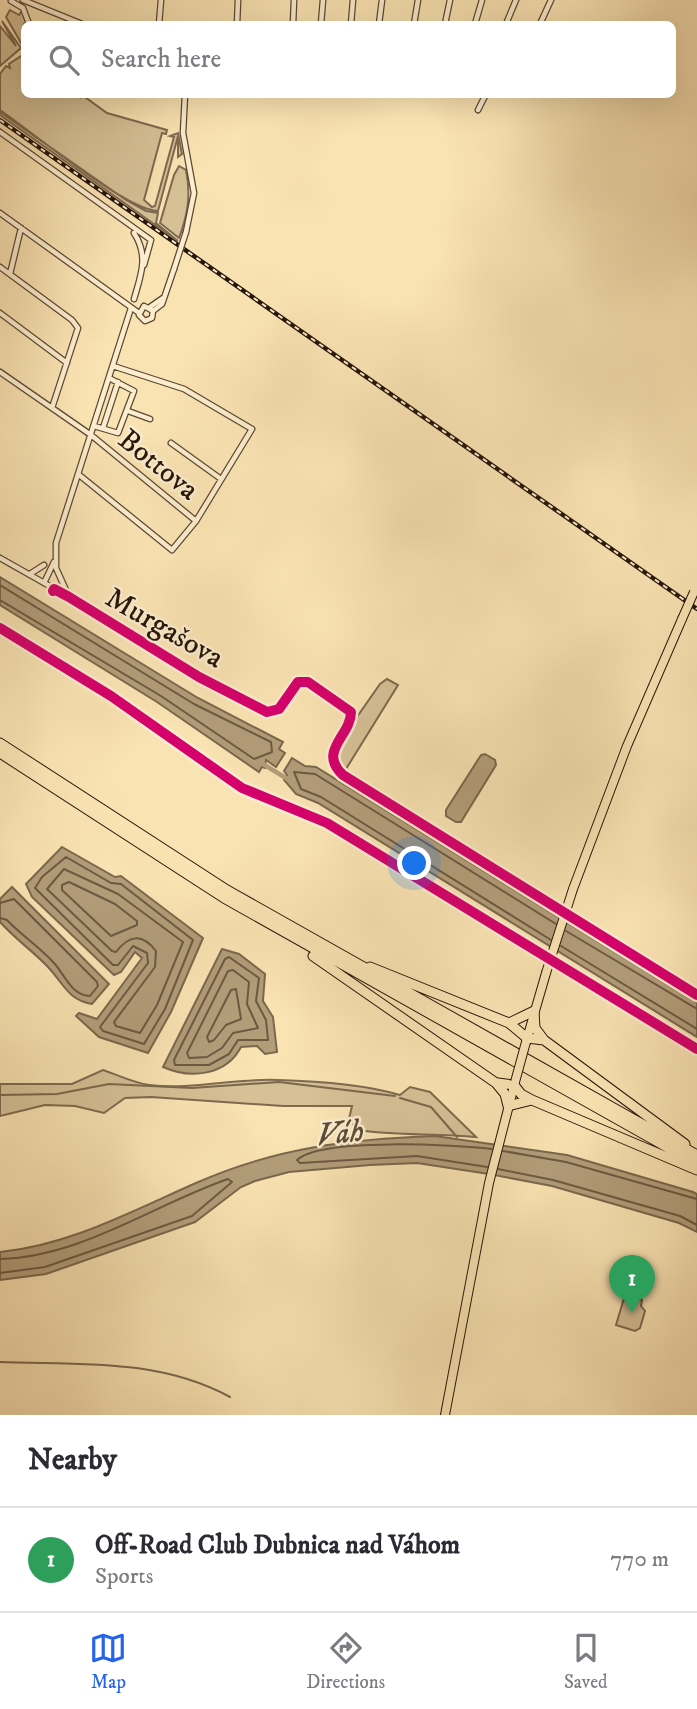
<!DOCTYPE html>
<meta charset="utf-8">
<style>
:root{--surface:#fff;--page:#f7f7f7;--text:#2b2b33;--muted:#7c7c81;--line:#e1e1e2;--accent:#2563eb}
body{margin:0;font-family:"IM FELL DW Pica",serif;background:var(--page);color:var(--text)}
.you{position:absolute;left:415px;top:864px;width:24px;height:24px;margin:-18px;border:5px solid #fff;border-radius:50%;background:#1a73e8;box-shadow:0 0 0 10px #1a73e833}
.badge{display:grid;place-items:center;width:46px;height:46px;border-radius:50%;background:var(--accent);color:#fff;font-size:23px;font-weight:700}
.pin{position:absolute;translate:-50% -58px;filter:drop-shadow(0 2px 4px #0008)}
.pin::after{content:'';position:absolute;top:37px;width:24px;height:21px;background:inherit;clip-path:polygon(0 0,100% 0,50% 100%)}
.list{margin:0;padding:0;list-style:none}
h2{display:flex;justify-content:space-between;align-items:center;height:91px;margin:0;padding:0 28px;font-size:30px}
h2 small{font-size:23px;font-weight:400;color:var(--muted)}
.list li{display:grid;grid-template-columns:46px 1fr auto;gap:21px;align-items:center;box-sizing:border-box;height:105px;padding:0 28px;border-top:2px solid var(--line)}
.list b{display:block;font-size:26px;white-space:nowrap}
.list p{margin:0;font-size:23px;white-space:nowrap;color:var(--muted)}
.list em{font-size:23px;font-style:normal;color:var(--muted)}
.icon{flex:none;width:38px;height:38px;fill:none;stroke:currentColor;stroke-width:2;stroke-linecap:round;stroke-linejoin:round}
.map{position:relative;flex:none;width:697px;height:1415px;overflow:hidden}
.search{position:absolute;background:var(--surface);box-shadow:0 7px 28px #0002;left:21px;right:21px;top:21px;height:77px;display:flex;align-items:center;gap:18px;box-sizing:border-box;padding:0 24px;border-radius:10px;color:var(--muted);font-size:26px}
.sheet{height:196px;background:var(--surface)}
nav{display:flex;justify-content:space-around;align-items:center;box-sizing:border-box;height:98px;border-top:2px solid var(--line);background:var(--surface);font-size:19px;color:var(--muted)}
nav a{display:grid;justify-items:center;gap:4px}
nav .on{color:var(--accent)}
.map>svg:first-child{display:block}
.green{fill:#d6c096;stroke:#7e6a50;stroke-width:2}
.water{fill:#b29d79;stroke:#7a674c;stroke-width:2}
.lines{fill:none;stroke-linecap:round;stroke-linejoin:round}
.shore{stroke:#6c5941;stroke-width:2}
.stream{stroke:#7a674c;stroke-width:2}
.canal{stroke:#b29d79;stroke-width:4.5}
.minor-casing{stroke:#5b4834;stroke-width:7}
.primary-casing{stroke:#261509;stroke-width:10}
.motorway-casing{stroke:#261509;stroke-width:11}
.minor{stroke:#fcedce;stroke-width:4.5}
.primary{stroke:#fae3b3;stroke-width:8}
.motorway{stroke:#fae3b3;stroke-width:9}
.rail-casing{stroke:#261509;stroke-width:4.5}
.rail{stroke:#fcedce;stroke-width:2;stroke-dasharray:5;stroke-linecap:butt}
.minor-bridge-casing{stroke:#5b4834;stroke-width:7;stroke-linecap:butt}
.primary-bridge-casing{stroke:#261509;stroke-width:10;stroke-linecap:butt}
.minor-bridge{stroke:#fcedce;stroke-width:4.5}
.primary-bridge{stroke:#fae3b3;stroke-width:8}
.cycleway-casing{stroke:#fcedce;stroke-width:15}
.cycleway{stroke:#d6006c;stroke-width:10}
.labels{text-anchor:middle;stroke-width:5;stroke-linejoin:round;paint-order:stroke}
.street-label{font-size:30px;fill:#261509;stroke:#fcedce}
.water-label{font-size:32px;font-style:italic;fill:#5e4b36;stroke:#fcedce}
</style>
<div class="map">
<svg width="697" height="1415" viewBox="0 0 697 1415">
<rect width="100%" height="100%" fill="#fae3b3"/>
<filter id="stains"><feTurbulence type="fractalNoise" baseFrequency=".00286" numOctaves="4"/><feColorMatrix values="0 0 0 0 .2 0 0 0 0 .09 0 0 0 0 .02 0 0 0 .5 -.17"/></filter>
<radialGradient id="worn" r=".72"><stop offset=".6" stop-color="#630" stop-opacity="0"/><stop offset="1" stop-color="#630" stop-opacity=".3"/></radialGradient>
<!-- green -->
<path class="green" d="M23,9L27,24H24V48L6,17L10,10L19,15Z
M2,21L21,48L0,66V26L16,46Z
M24,54V94L75,95L79,97L78,95H82L107,113L167,130L166,134L162,133L144,200L152,207L155,206L174,137L170,136L178,133L182,154L178,157V136L158,211C127,211 31,131 0,110V74L6,66L10,68L9,64Z
M0,112L126,200L146,211L158,213L156,223L178,241L0,115Z
M179,166L186,170C191,195 188,214 179,238L160,223L174,175Z
M387,679L398,685L346,769L339,763L336,747L380,684Z
M103,1070C118,1075 134,1083 149,1085C193,1090 235,1078 278,1080C318,1081 362,1084 400,1095L410,1087L430,1092L476,1137C436,1133 396,1136 357,1130L349,1119L352,1106H283L151,1097L125,1098L104,1113L75,1106L45,1105L0,1116V1084H72Z
M625,1295L642,1300L641,1306L645,1311L640,1328L635,1331L616,1325Z"/>
<!-- water -->
<path class="water" d="M0,577L198,698L283,742L279,749L285,753L276,767L266,760L265,768L262,767L259,772L157,702L0,605Z
M485,754L495,760L496,765L461,822H456L446,816V810L481,755Z
M292,758L305,766L316,767L697,1003V1037L318,803L296,794L284,780L287,775L284,771Z
M62,847L115,877L121,876L203,938L171,1012L148,1053L99,1037L76,1016L79,1013L97,1019L142,958L135,952L121,972L114,975L32,897L26,884Z
M12,887L109,984L92,1004C68,1000 64,984 48,967C33,951 15,939 0,922V899Z
M222,949L239,954L265,974L263,1001L273,1017L277,1052L265,1054L257,1046L241,1047C226,1076 190,1079 163,1067Z
M435,1136L567,1155L693,1192L697,1194V1232L679,1223L552,1186L489,1174L417,1163L370,1165L289,1172L255,1181L241,1187L195,1222L46,1274L0,1280V1252C70,1245 132,1211 196,1183C275,1148 349,1139 435,1136Z"/>
<g class="lines">
<!-- shore -->
<path class="shore" d="M0,585L194,704L271,742L272,752L254,759L161,696L0,600
M66,857L111,883L121,884L193,940L165,1009L144,1044L103,1031L100,1027L148,963L147,953L133,946L118,965H113L35,888L42,877Z
M64,869L118,894L183,942L157,1005L140,1033L116,1026L114,1022L155,967L156,951C142,933 129,935 116,952L112,951L47,889Z
M69,882L115,904L137,921V925L111,936L62,890V885Z
M0,903L14,899L97,982L98,986L90,996C71,995 65,975 54,963C40,947 22,936 7,920L0,918
M566,931L697,1009
M551,940L321,797L301,789L294,772L315,774L556,924
M561,946L697,1029
M229,957L259,978L256,1001L266,1020L268,1040H238L229,1054L209,1065H175L174,1060L225,959Z
M233,970L249,982L247,1004L258,1028L233,1033L222,1048L207,1057L189,1058L187,1053L228,971Z
M236,989L241,1019L226,1025L214,1040L209,1042L207,1037L231,990Z
M503,1151L566,1162L697,1199
M487,1167L417,1156L300,1163L297,1160C321,1137 457,1145 492,1149
M498,1169L553,1180L680,1216L697,1225
M0,1259C81,1257 153,1205 228,1179L232,1182L192,1216L45,1267L0,1273"/>
<!-- stream -->
<path class="stream" d="M0,1095L57,1094L109,1084L192,1088L279,1082L395,1096
M400,1098L431,1107L457,1137
M0,1362C79,1365 158,1358 230,1397"/>
<!-- canal -->
<path class="canal" d="M263,764L289,780"/>
<defs>
<path id="minor" d="M23,0L82,24
M11,1L23,8L29,24
M159,24L161,0
M237,24L238,0
M293,24L294,0
M321,24L323,0
M351,24L353,0
M379,24L382,0
M414,24L418,0
M445,24L450,0
M475,24L482,0
M506,24L516,0
M540,24L551,0
M185,94L183,133L194,193L186,232
M478,110L486,94
M0,132L151,240L144,265
M0,213L139,313
M134,233C149,256 141,275 134,299
M0,267L72,320L78,328L52,408
M10,274L21,228
M150,307L163,298
M131,308L56,543V568L69,597L192,673L264,711C285,718 286,687 303,680L348,707L351,719C341,738 322,755 343,775L697,995
M153,311L144,306L139,315L145,321L152,318L153,311L162,304L174,269
M0,313L67,363
M0,372L91,435L196,521
M128,411L150,419
M94,426L118,433L134,391L109,378
M103,428L118,382
M171,443L221,479
M78,474L172,550L196,521L252,429L184,389L113,366
M0,558L69,597
M30,574L44,565
M44,583L54,562
M0,628L111,696L242,788L327,823L697,1049"/>
<path id="primary" d="M573,889L627,746L682,619
M526,1042L546,973
M445,1415L489,1183L515,1082"/>
<path id="motorway" d="M0,743L227,890L697,1155
M0,753L224,898L697,1164
M313,956L496,1083L505,1094L508,1106L532,1100
M370,967L509,1023L527,1038L544,1040
M534,1011L535,1028L544,1040L685,1144
M509,1023L534,1011
M498,1083L514,1085L521,1094L532,1100L697,1170"/>
</defs>
<!-- minor casing -->
<use href="#minor" class="minor-casing"/>
<!-- primary casing -->
<use href="#primary" class="primary-casing"/>
<!-- motorway casing -->
<use href="#motorway" class="motorway-casing"/>
<!-- minor -->
<use href="#minor" class="minor"/>
<!-- primary -->
<use href="#primary" class="primary"/>
<!-- motorway -->
<use href="#motorway" class="motorway"/>
<defs>
<path id="rail" d="M0,120L697,609"/>
</defs>
<!-- rail casing -->
<use href="#rail" class="rail-casing"/>
<!-- rail -->
<use href="#rail" class="rail"/>
<defs>
<path id="minor-bridge" d="M174,269L186,232"/>
<path id="primary-bridge" d="M682,619L694,592
M546,973L573,889
M515,1082L526,1042"/>
</defs>
<!-- minor-bridge casing -->
<use href="#minor-bridge" class="minor-bridge-casing"/>
<!-- primary-bridge casing -->
<use href="#primary-bridge" class="primary-bridge-casing"/>
<!-- minor-bridge -->
<use href="#minor-bridge" class="minor-bridge"/>
<!-- primary-bridge -->
<use href="#primary-bridge" class="primary-bridge"/>
<defs>
<path id="cycleway" d="M53,591L54,589L69,597L199,677L267,712L279,709L298,682H308L351,712C351,736 317,751 343,775L697,995
M0,628L111,696L242,788L327,823L697,1049"/>
</defs>
<!-- cycleway casing -->
<use href="#cycleway" class="cycleway-casing"/>
<!-- cycleway -->
<use href="#cycleway" class="cycleway"/>
</g>
<g class="labels">
<!-- street labels -->
<g class="street-label">
<text transform="translate(159 464) rotate(39)" y="10">Bottova</text>
<text transform="translate(165 627) rotate(30)" y="10">Murgašova</text>
</g>
<!-- water labels -->
<g class="water-label">
<text transform="translate(340 1132) rotate(-7)" y="11">Váh</text>
</g>
</g>
<rect width="100%" height="100%" filter="url(#stains)"/>
<rect width="100%" height="100%" fill="url(#worn)"/>
</svg>
<div class="you"></div>
<div class="pin badge" style="left:632px;top:1313px;background:#2e9e5b">1</div>
<div class="search"><svg class="icon" aria-label="search" viewBox="0 0 24 24"><circle cx="10" cy="10" r="6"/><path d="M15 15l6 6"/></svg>Search here</div>
</div>
<section class="sheet">
<h2>Nearby<small></small></h2>
<ul class="list">
<li><span class="badge" style="background:#2e9e5b">1</span><div><b>Off-Road Club Dubnica nad Váhom</b><p>Sports</p></div><em>770 m</em></li>
</ul>
</section>
<nav>
<a class="on"><svg class="icon" aria-label="map" viewBox="0 0 24 24"><path d="M3 6l6-2 6 2 6-2v14l-6 2-6-2-6 2zM9 4v14M15 6v14"/></svg>Map</a>
<a><svg class="icon" aria-label="directions" viewBox="0 0 24 24"><path d="M12 3l9 9-9 9-9-9zM9 14v-3h6M13 9l2 2-2 2"/></svg>Directions</a>
<a><svg class="icon" aria-label="saved" viewBox="0 0 24 24"><path d="M7 4h10v16l-5-4-5 4z"/></svg>Saved</a>
</nav>
